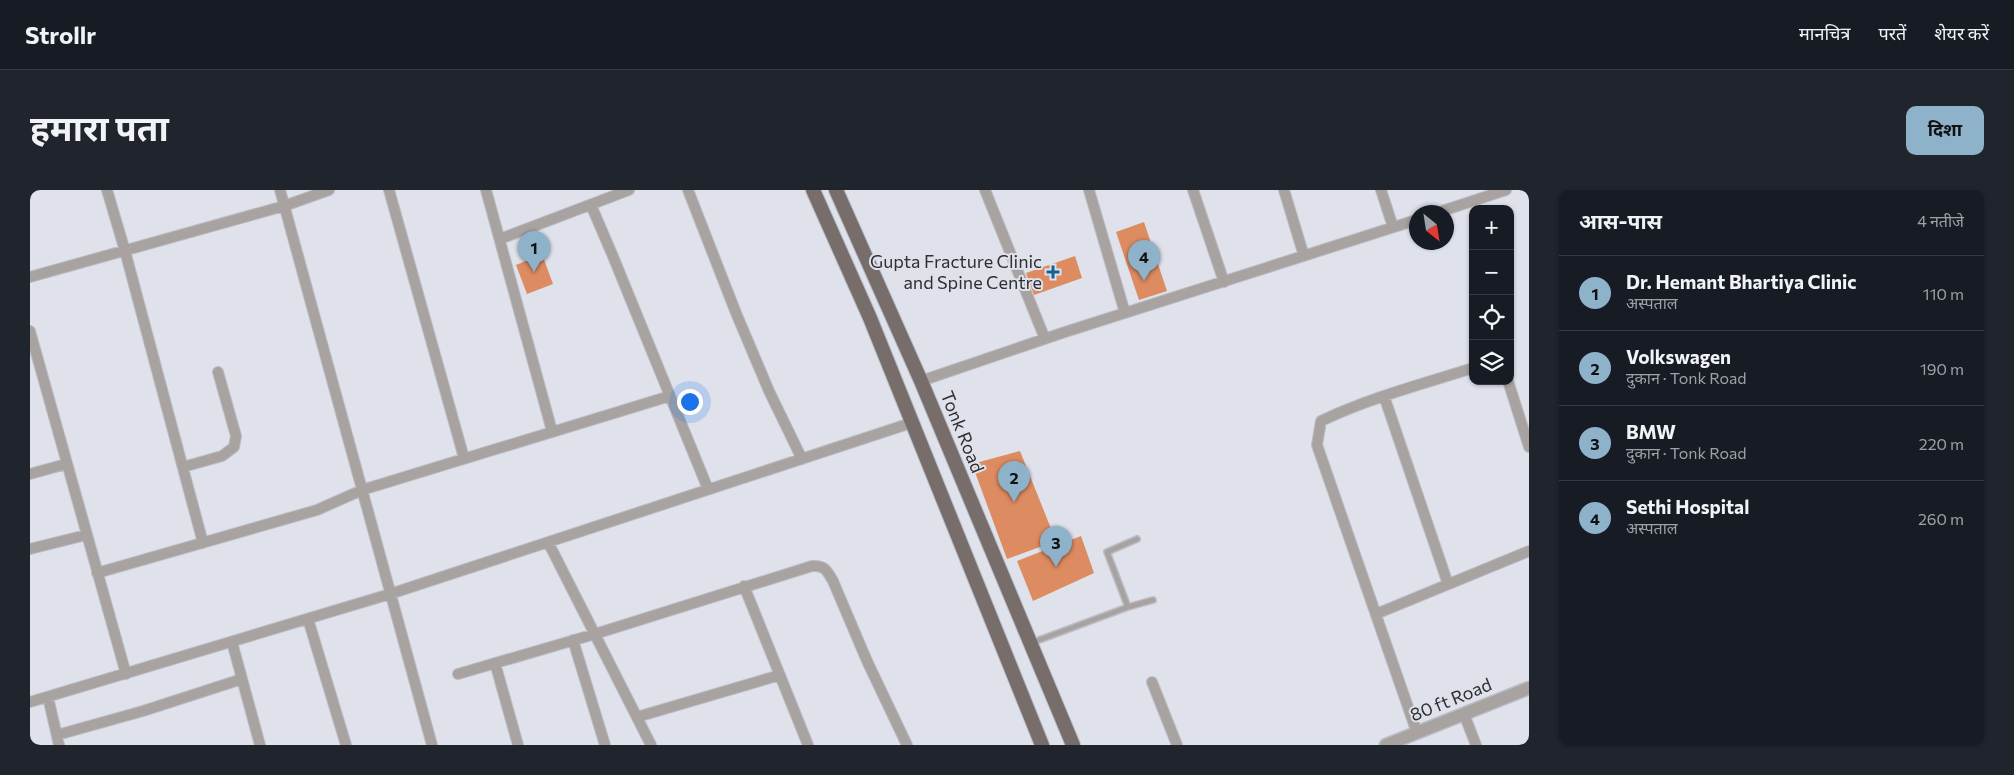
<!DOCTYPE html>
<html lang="hi">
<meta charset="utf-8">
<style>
:root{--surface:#171b24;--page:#20242c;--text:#f1f3f6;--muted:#9ea1a6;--line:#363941;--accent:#8db2ca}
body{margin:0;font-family:Commissioner,"Noto Sans Devanagari",sans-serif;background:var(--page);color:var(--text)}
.controls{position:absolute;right:15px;top:15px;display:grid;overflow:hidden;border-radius:10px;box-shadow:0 1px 4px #0004}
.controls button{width:45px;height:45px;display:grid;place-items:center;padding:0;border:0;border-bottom:1px solid var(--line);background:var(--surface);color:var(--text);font:25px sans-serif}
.compass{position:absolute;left:1379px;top:15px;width:45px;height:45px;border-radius:50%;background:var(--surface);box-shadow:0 1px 4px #0004;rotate:150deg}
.you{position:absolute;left:659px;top:211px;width:18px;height:18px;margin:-12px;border:4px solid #fff;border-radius:50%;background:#1a73e8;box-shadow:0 0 0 8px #1a73e833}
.badge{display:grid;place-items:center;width:32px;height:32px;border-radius:50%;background:var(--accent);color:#111;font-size:16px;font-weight:700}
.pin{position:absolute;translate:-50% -41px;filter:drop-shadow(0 1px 2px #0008)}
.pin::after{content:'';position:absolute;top:26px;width:18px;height:15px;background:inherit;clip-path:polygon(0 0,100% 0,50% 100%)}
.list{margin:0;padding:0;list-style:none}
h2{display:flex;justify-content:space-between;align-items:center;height:65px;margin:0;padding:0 20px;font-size:21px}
h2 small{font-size:16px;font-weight:400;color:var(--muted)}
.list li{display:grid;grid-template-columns:32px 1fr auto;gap:15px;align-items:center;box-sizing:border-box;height:75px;padding:0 20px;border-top:1px solid var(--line)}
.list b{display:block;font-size:19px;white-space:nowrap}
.list p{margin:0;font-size:16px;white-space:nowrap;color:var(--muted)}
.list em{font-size:16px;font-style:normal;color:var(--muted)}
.icon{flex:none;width:28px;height:28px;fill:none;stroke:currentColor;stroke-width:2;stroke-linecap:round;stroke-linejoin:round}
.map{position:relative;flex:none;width:1499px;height:555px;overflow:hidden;border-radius:10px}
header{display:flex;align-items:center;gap:30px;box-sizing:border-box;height:70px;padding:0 25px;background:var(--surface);border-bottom:1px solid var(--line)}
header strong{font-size:24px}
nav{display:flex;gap:28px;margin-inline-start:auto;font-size:18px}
.intro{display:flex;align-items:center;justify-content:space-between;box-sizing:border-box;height:120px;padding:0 30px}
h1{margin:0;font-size:35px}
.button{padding:12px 22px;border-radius:10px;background:var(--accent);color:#111;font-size:18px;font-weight:700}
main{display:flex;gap:30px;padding:0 30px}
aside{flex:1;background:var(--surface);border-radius:10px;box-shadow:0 1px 4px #0004}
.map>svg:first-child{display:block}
.building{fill:#dd8b61}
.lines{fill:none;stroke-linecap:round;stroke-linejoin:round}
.service-casing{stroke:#bcbdc6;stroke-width:8}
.minor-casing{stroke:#bcbdc6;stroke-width:12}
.tertiary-casing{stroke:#bcbdc6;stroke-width:15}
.primary-casing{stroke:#bcbdc6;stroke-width:16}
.service{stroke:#a8a2a1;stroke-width:5}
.minor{stroke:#a8a2a1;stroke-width:10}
.tertiary{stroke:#a8a2a1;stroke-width:12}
.primary{stroke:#776e6b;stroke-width:14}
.poi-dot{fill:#126395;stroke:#dfe1eb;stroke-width:2}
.labels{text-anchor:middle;stroke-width:4;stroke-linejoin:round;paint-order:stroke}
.poi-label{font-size:18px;fill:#2e2f33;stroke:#dfe1eb;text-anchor:end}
.street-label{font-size:18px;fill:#2e2f33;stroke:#dfe1eb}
</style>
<header>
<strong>Strollr</strong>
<nav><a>मानचित्र</a><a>परतें</a><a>शेयर करें</a></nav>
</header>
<div class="intro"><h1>हमारा पता</h1><a class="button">दिशा</a></div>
<main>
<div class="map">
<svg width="1499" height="555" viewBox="0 0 1499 555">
<rect width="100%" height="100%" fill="#dfe1eb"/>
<!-- building -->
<path class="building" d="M1114,32L1137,101L1109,110L1086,42Z
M512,64L523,94L497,104L486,75Z
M1045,66L1052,88L1004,105L996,83Z
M990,261L1026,351L977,369L942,274Z
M1051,346L1064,383L1003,411L987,371Z"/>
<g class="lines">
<defs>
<path id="service" d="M1098,417L1123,410
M1001,453L1098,417L1077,362L1107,349"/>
<path id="minor" d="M77,0L95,61L173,353
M250,0L402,555
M359,0L434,268
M456,0L522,241
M658,0L706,123L739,201L772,269
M955,0L1015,149
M1059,0L1095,123
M1163,0L1194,92
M1254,0L1274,66
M1351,0L1363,37
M561,15L582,64L678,299
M1409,22L1476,0
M470,49L599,0
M0,87L254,16L299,0
M0,141L96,484
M891,191L1032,143L1386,30
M1478,191L1499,257
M1354,206L1418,394
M153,277L192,266L204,257L206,246L188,182
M0,284L36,274
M518,352L621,555
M0,359L56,345
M67,383L287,320L332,300L640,206
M714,396L778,555
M1346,424L1499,361
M278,429L316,555
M543,450L575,555
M202,452L230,555
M465,473L488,555
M428,484L565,444L782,376C795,375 797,381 803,391L837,471L877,555
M1122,492L1147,555
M18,507L29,555
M0,512L360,404L881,233
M1434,524L1446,555
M607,527L750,485
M1387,543L1287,255L1291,231C1339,208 1392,194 1443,178
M27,545L113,521L212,489"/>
<path id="tertiary" d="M1356,555L1499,498"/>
<path id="primary" d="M783,0L840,128L1012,555
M806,0L891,191L1043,555"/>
</defs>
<!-- service casing -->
<use href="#service" class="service-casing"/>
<!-- minor casing -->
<use href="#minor" class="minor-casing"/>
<!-- tertiary casing -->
<use href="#tertiary" class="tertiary-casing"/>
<!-- primary casing -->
<use href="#primary" class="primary-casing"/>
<!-- service -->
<use href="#service" class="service"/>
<!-- minor -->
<use href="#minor" class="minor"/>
<!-- tertiary -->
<use href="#tertiary" class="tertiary"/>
<!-- primary -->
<use href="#primary" class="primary"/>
</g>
<!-- markers -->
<path class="poi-dot" d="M1020.5 74.5h5v5h5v5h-5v5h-5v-5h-5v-5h5z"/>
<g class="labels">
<!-- poi labels -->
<g class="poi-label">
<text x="1012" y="78">Gupta Fracture Clinic<tspan x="1012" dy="21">and Spine Centre</tspan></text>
</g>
<!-- street labels -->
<g class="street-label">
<text transform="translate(932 242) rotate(68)" y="6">Tonk Road</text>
<text transform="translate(1421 510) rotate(-22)" y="6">80 ft Road</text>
</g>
</g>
</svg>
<div class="controls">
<button>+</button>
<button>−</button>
<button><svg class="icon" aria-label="locate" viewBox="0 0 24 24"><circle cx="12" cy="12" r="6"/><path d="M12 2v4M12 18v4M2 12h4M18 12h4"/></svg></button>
<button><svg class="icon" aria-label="layers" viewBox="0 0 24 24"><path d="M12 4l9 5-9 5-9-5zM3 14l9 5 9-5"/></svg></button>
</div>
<svg class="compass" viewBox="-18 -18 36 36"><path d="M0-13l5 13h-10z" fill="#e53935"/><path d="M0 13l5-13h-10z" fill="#9ea1a6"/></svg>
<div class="you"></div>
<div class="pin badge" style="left:504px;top:82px">1</div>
<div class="pin badge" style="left:984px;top:312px">2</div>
<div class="pin badge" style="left:1026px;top:377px">3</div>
<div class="pin badge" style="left:1114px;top:91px">4</div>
</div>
<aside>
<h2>आस-पास<small>4 नतीजे</small></h2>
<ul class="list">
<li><span class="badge">1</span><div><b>Dr. Hemant Bhartiya Clinic</b><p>अस्पताल</p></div><em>110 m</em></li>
<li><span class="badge">2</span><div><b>Volkswagen</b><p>दुकान · Tonk Road</p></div><em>190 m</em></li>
<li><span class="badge">3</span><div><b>BMW</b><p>दुकान · Tonk Road</p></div><em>220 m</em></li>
<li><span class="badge">4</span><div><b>Sethi Hospital</b><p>अस्पताल</p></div><em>260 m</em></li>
</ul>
</aside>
</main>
